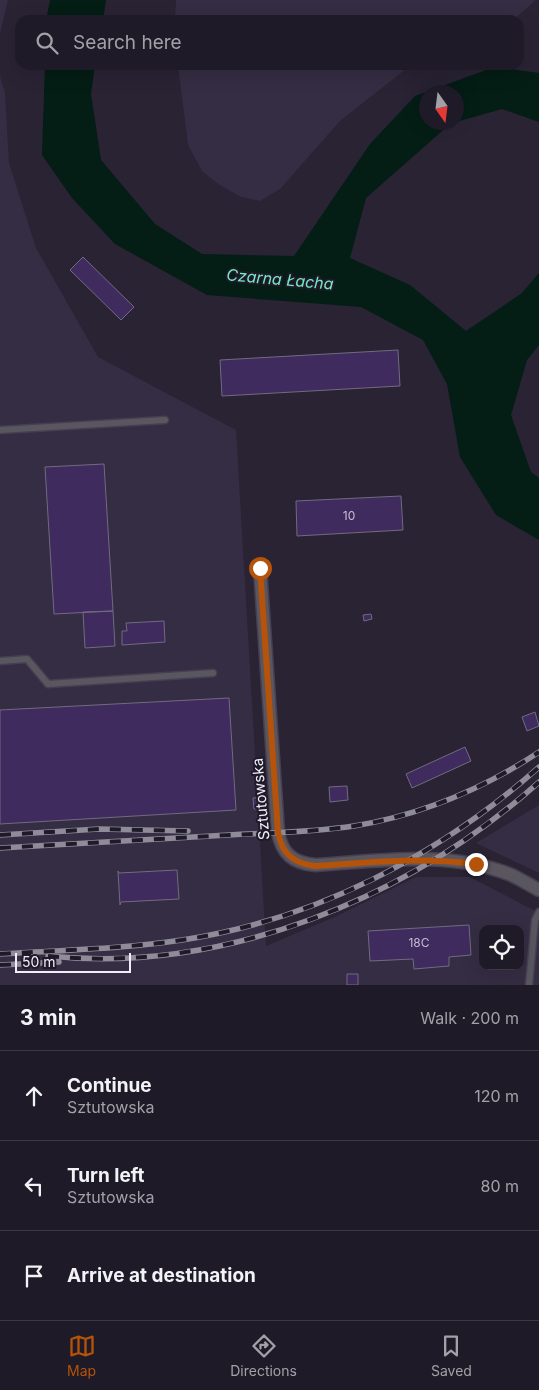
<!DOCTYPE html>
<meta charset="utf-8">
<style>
:root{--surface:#1f1a27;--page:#27232f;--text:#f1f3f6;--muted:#a1a1a7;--line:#3c3844;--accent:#b45309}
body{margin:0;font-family:Inter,sans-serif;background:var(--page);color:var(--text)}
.controls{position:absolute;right:15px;bottom:15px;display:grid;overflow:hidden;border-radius:10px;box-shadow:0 5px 20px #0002}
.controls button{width:45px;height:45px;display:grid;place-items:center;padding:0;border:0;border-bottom:1px solid var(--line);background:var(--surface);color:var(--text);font:25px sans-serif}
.compass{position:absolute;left:419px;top:85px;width:45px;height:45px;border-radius:50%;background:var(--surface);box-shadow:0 5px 20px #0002;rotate:166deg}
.scale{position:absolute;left:15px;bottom:12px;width:116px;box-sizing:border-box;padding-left:5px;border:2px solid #f1eef9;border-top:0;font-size:14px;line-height:18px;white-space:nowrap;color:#f1eef9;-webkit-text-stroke:4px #1f1a29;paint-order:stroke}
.stop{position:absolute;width:15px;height:15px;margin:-11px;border:4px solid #b45309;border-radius:50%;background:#fff}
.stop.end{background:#b45309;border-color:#fff;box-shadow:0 1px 5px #0008}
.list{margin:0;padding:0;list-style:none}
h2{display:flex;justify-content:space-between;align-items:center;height:65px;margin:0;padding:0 20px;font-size:21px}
h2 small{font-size:16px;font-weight:400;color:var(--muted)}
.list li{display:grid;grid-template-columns:32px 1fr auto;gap:15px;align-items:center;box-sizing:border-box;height:90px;padding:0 20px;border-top:1px solid var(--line)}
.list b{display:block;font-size:19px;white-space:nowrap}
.list p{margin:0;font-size:16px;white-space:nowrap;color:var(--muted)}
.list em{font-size:16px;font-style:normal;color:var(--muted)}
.icon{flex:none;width:28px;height:28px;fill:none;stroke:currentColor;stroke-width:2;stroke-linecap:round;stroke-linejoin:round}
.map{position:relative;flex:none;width:539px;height:985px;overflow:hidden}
.search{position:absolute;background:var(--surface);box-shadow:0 5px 20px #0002;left:15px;right:15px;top:15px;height:55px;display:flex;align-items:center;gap:12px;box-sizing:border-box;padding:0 18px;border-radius:15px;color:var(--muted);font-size:19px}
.sheet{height:335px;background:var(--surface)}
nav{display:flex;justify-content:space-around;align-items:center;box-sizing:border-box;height:70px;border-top:1px solid var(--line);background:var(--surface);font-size:14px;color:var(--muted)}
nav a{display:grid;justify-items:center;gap:2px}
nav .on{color:var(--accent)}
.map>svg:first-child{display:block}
.built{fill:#352d43;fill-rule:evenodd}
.water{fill:#041d15}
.building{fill:#3f2b5e;stroke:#716b7f}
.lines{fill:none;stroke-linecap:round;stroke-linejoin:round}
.service-casing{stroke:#453f50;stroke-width:9}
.minor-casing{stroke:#453f50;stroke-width:15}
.service{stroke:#59565f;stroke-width:6}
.minor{stroke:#59565f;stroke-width:12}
.rail-casing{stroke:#8f8b99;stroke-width:5.5}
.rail{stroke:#1f1a29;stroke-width:4;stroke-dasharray:11;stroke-linecap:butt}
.route{stroke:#b45309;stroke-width:6}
.labels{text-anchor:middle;stroke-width:4;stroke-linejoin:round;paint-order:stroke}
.number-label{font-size:12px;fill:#c4bdd2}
.street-label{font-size:15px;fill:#f1eef9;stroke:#1f1a29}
.water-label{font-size:16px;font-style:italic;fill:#76e8c2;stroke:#1f1a29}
</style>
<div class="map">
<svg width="539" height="985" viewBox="0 0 539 985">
<rect width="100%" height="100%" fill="#292334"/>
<!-- built -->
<path class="built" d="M0,0H8L0,34Z
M176,0H536L513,20H175Z
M178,65H411L340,121L280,189L260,201L241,197L218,184L202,171L188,145Z
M0,76L5,93L9,163L36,248L98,357L236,430L257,788L255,798L258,808L266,946L337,916L416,877H470L539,913V985H0ZM483,929H520V966H483Z
M539,805V873L476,843Z"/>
<!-- water -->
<path class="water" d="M50,0H106L103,20H46Z
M45,65H95L91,94L101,160L155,224L202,254L294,256L370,144L415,96L494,67L539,73V122L502,109L456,122V92H426V122H456L449,125L366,198L350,258L410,285L466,331L522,293L539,273V345L527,360L511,415L531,472L539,478V540L496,515L460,457L447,384L423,340L361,307L207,295L115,244L72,198L42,155Z"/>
<!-- building -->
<path class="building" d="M83,257L134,307L121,320L70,270Z
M398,350L400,386L222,396L220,360Z
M104,464L113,611L54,614L45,467Z
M401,496L403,530L297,536L296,501Z
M113,611L115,646L85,648L83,612Z
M371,614L372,619L364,621L363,615Z
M164,621L165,642L122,645V631H127L126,623Z
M229,698L236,810L0,824V710Z
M535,712L539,726L527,731L522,717Z
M465,747L471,761L412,788L406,774Z
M347,786L348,800L330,802L329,787Z
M264,797L265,808L254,809L253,798Z
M177,870L179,899L121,902L120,905L118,871L119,873Z
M469,925L471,955L449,957V966L414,969L413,959L370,961L368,931Z
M347,974H358V985H347Z"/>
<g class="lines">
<defs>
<path id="service" d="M0,430L165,420
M0,661L27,659L48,684L213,673
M529,985L535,920L539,912"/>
<path id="minor" d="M260,568L278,832C282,854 293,863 315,865C380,861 446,850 509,874C519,878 529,885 539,890"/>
</defs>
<!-- service casing -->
<use href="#service" class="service-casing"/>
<!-- minor casing -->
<use href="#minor" class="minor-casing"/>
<!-- service -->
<use href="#service" class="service"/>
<!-- minor -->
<use href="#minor" class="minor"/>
<defs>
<path id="rail" d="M0,835L99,829L188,831
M0,848C70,844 141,840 211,836C259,833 307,833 354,826C421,815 483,789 539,752
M0,954C60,950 122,949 182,940C314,920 439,856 539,767
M48,956C225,974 409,898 539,782
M0,965L59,962"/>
</defs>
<!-- rail casing -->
<use href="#rail" class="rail-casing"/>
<!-- rail -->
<use href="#rail" class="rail"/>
</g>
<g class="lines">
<!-- route -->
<path class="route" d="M260,568L278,832C282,854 293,863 315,866C371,862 419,857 476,864"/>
</g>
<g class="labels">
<!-- number labels -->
<g class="number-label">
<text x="349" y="520">10</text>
<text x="419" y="947">18C</text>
</g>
<!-- street labels -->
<g class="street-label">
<text transform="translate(261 799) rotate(-95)" y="5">Sztutowska</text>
</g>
<!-- water labels -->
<g class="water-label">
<text transform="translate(280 279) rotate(5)" y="6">Czarna Łacha</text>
</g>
</g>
</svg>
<div class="controls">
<button><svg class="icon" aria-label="locate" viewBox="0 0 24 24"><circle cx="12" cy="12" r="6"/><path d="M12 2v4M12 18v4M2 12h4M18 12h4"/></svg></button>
</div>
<svg class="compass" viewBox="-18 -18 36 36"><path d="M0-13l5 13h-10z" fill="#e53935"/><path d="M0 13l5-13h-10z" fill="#a1a1a7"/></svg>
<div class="scale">50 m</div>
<div class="stop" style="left:260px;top:568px"></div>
<div class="stop end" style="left:476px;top:864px"></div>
<div class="search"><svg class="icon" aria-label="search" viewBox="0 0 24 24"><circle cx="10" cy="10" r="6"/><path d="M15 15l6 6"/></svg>Search here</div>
</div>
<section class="sheet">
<h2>3 min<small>Walk · 200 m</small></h2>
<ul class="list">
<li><svg class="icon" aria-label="ahead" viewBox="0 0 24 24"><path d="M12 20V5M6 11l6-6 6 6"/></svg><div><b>Continue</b><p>Sztutowska</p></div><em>120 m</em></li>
<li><svg class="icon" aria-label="left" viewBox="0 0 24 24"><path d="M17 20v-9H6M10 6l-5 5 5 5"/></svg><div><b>Turn left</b><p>Sztutowska</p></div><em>80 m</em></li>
<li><svg class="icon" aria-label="arrive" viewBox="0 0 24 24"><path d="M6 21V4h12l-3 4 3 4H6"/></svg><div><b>Arrive at destination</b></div></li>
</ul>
</section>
<nav>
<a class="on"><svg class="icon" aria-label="map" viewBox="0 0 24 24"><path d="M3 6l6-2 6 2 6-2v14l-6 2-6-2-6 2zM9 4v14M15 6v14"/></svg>Map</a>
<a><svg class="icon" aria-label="directions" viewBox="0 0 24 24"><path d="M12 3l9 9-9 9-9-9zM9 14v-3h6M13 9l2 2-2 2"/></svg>Directions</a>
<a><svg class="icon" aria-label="saved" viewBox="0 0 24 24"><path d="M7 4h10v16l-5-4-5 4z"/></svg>Saved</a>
</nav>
